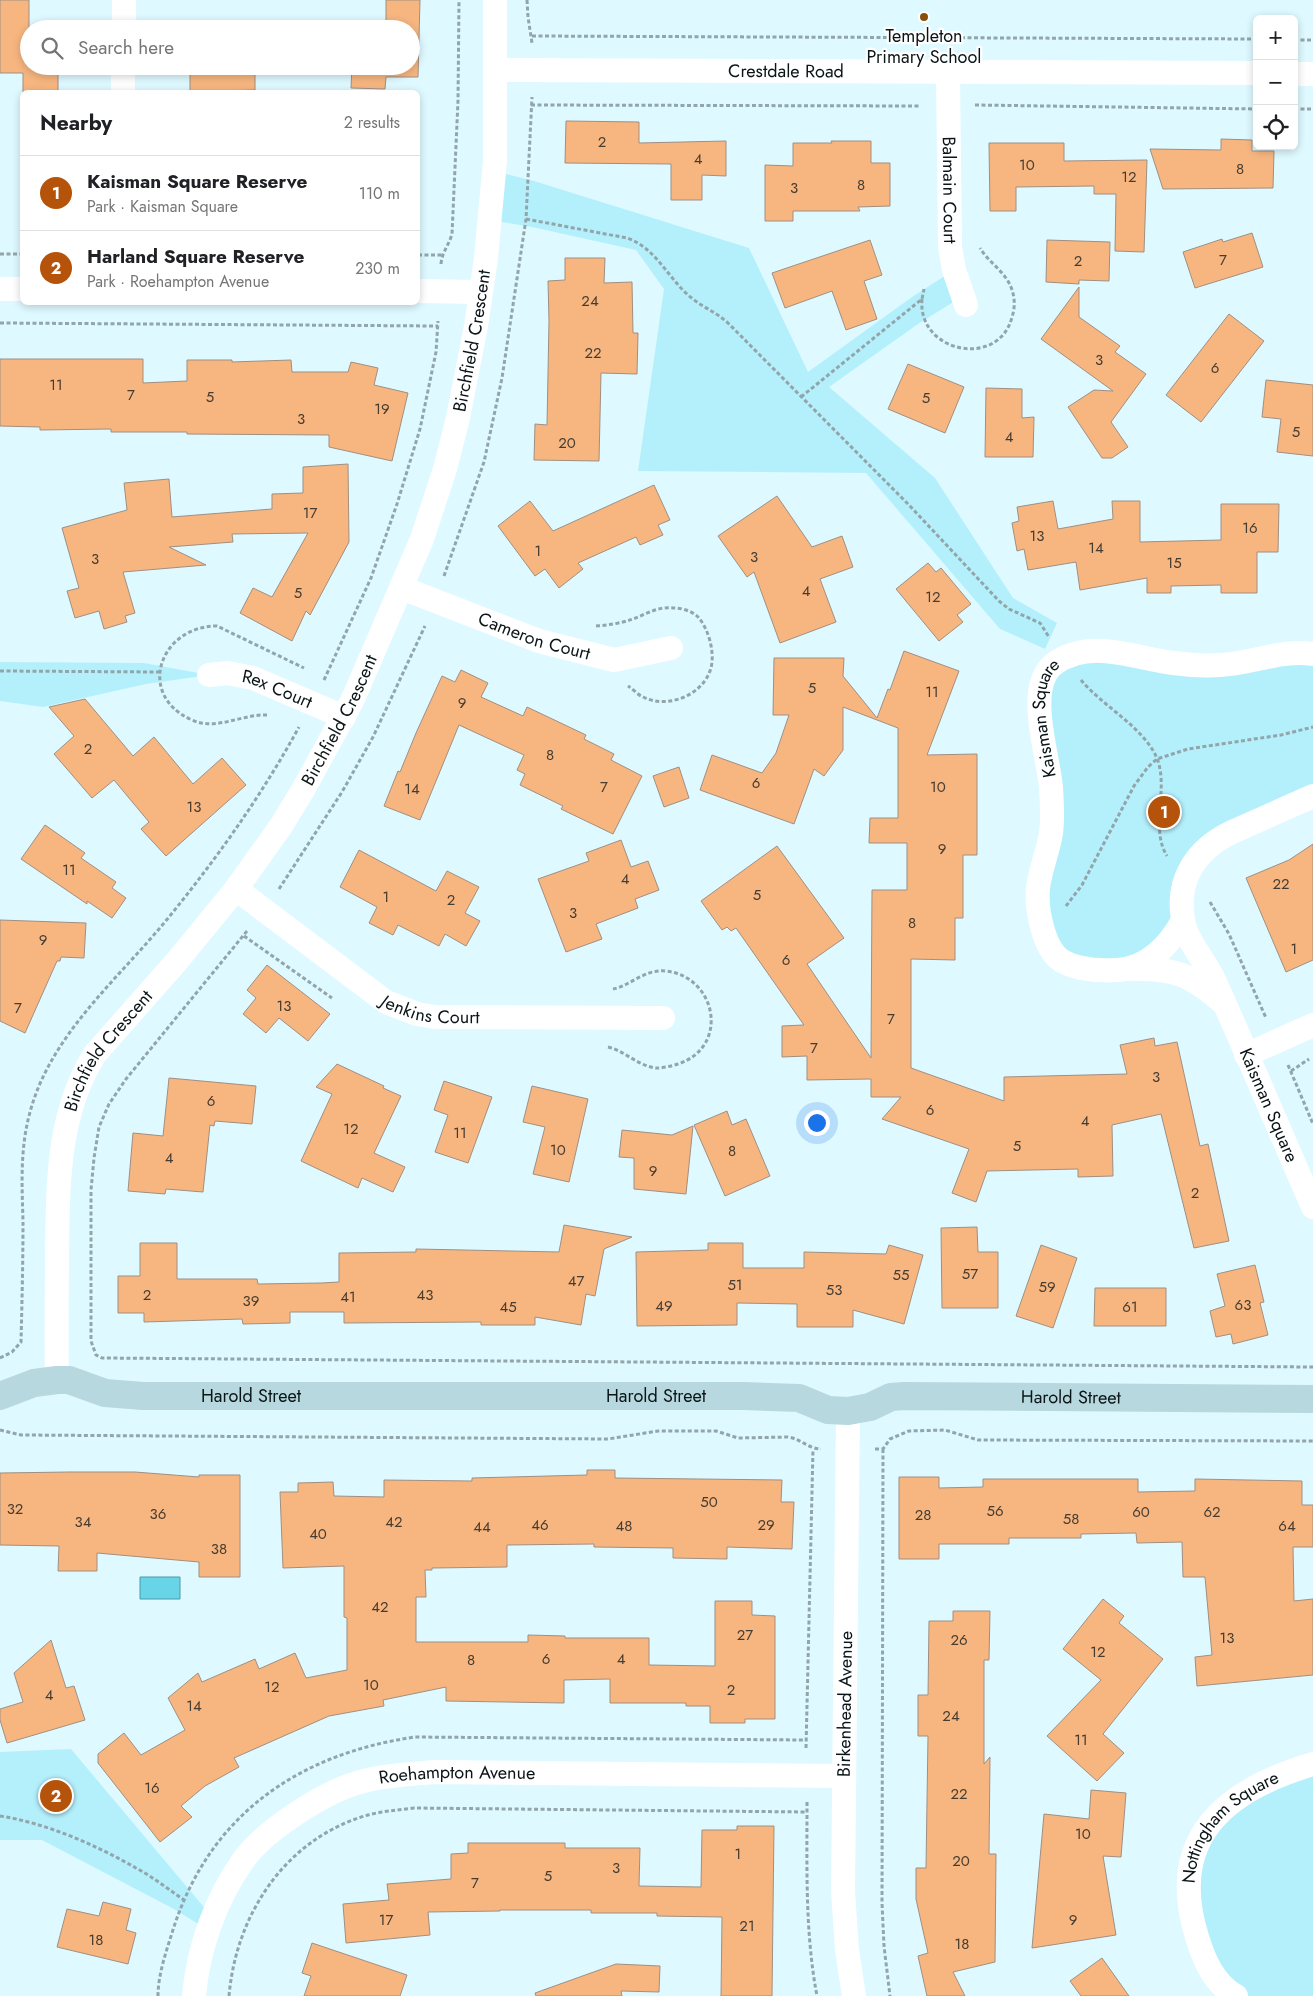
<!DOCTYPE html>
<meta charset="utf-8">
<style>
:root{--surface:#fff;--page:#f6f6f6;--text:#202124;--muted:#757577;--line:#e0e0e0;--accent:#b45309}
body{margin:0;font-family:Jost,sans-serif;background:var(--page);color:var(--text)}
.controls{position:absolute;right:15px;top:15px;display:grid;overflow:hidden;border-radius:8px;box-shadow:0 2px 8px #0003}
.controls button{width:45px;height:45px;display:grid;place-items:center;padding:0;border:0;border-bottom:1px solid var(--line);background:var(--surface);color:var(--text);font:25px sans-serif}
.you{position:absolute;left:816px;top:1122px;width:18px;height:18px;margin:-12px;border:4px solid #fff;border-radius:50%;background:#1a73e8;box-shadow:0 0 0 8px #1a73e833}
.badge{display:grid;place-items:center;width:32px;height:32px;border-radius:50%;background:var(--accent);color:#fff;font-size:16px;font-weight:700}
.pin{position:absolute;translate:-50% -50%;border:2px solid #fff;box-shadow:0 1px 5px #0006}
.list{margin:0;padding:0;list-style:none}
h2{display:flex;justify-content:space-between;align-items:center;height:65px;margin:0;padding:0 20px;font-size:21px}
h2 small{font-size:16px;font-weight:400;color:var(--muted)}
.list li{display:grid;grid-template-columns:32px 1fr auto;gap:15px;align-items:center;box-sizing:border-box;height:75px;padding:0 20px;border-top:1px solid var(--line)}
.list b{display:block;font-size:19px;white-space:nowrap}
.list p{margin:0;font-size:16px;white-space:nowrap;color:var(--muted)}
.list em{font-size:16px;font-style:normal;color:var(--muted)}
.icon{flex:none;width:28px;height:28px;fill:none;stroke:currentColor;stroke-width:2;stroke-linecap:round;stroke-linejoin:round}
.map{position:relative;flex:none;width:1313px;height:1996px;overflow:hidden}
.search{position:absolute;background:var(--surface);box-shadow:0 2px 8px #0003;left:20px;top:20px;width:400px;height:55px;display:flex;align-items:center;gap:12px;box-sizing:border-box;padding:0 18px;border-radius:28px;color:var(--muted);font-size:19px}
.panel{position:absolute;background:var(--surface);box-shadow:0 2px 8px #0003;left:20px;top:90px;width:400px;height:215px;border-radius:8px}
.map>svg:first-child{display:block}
.green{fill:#b4f0fc}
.water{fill:#67d4e8;stroke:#4b9aa9}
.building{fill:#f7b680;stroke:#a08f81}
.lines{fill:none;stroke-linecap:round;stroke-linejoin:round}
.path{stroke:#91a5aa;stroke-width:3;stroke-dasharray:4 2.5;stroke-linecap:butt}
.street{stroke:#fff;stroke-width:24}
.secondary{stroke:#b6d8de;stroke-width:28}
.poi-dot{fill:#8a4e0b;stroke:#fff;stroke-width:2}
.labels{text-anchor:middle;stroke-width:4.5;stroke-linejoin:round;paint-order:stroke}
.number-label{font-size:15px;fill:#463c30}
.poi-label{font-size:18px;fill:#0b1416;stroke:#fff}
.street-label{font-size:18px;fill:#0b1416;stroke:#fff}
</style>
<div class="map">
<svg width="1313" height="1996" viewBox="0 0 1313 1996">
<rect width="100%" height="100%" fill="#def9ff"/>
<!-- green -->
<path class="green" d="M494,171L534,181L749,248L808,372L912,297L954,270L963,296L918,324L829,387L935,478L1013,598L1057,623L1045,649L1000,629L866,473L638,471L664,289L636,250L532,227L490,220Z
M1128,654H1313V796L1217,839L1161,950L1086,969L1047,940L1048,766L1052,665Z
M0,662L144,663L209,675L146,684L43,707L0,701Z
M71,1749L213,1918L208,1930L174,1909L42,1840H0V1752Z
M1313,1764V1996H1236L1191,1913L1209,1823Z"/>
<!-- water -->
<path class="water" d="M140,1577H180V1599H140Z"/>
<!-- building -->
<path class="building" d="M0,0H29V66H58V92H23V73H0Z
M386,0H420L418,77H386L385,89L351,88L352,66H411V29H386Z
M190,66H255V90L190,92Z
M566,121L639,122V143L726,141V176L702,175V200H671V164L565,163Z
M1221,139L1252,140V151H1274L1273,188L1163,189L1150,149L1221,150Z
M831,141H871V163H890V206L858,207L860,211H793V221H765V165L793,166V143H832Z
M989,143H1064V161L1147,160L1144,252L1115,251L1116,194H1094V186L1016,187V211H990Z
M1252,233L1263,267L1195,288L1183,252L1222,239L1223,242Z
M870,240L882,275L864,281L877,319L846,330L832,291L785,308L772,273Z
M1047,240L1110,242L1109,281L1079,280V284L1046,282Z
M565,258H605L604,283L632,282L633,333H638L637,374L601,373L599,461L534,460L535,424L547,425L549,321L548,281L565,280Z
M1079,287V317L1120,346L1115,352L1146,374L1111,422L1128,447L1112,458H1102L1068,407L1094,390L1113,391L1041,339Z
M1229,314L1264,341L1201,422L1166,395Z
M0,359H143V383L187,381V360H232V362L291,360L292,372H348L351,362L378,368L374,385L408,393L392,461L329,447V435L187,434V432H111V429L40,430V427L0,426Z
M908,364L964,387L945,433L888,409Z
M1266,380L1313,385V456L1277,452L1281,419L1262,417Z
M986,388L1022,389V418L1034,417L1033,457H985Z
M348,464L349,542L310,615L306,611L292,641L240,613L253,588L272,597L308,533L232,534L233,542L169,547L206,565L123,572L135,613L125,616L127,622L104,629L99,611L75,618L67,591L79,588L62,528L127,510L124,483L169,479L172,517L272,509V494L303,493V467Z
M654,485L670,520L658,525L663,535L640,545L636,537L578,563L583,569L559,588L545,569L535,576L498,526L530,501L553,531Z
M777,496L812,547L842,536L853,567L820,579L836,622L780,643L754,572L747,577L718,536Z
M1053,501L1058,529L1113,519L1112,501H1140V542L1221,540V504H1279L1278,552H1257V593H1221V585L1171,586V593H1147V578L1080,590L1076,562L1028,570L1024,549L1017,551L1012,523L1019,521L1017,507Z
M928,563L936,572L941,568L971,604L957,615L963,622L939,641L896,589Z
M904,651L959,671L927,755L977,754V855H963V918H955V960L911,959V1068L1004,1101V1077L1127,1074L1120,1045L1154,1038L1155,1046L1177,1042L1200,1146L1208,1144L1229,1241L1194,1248L1161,1114L1112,1125L1113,1176L1078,1177V1169L987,1171L976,1202L952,1193L969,1149L882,1119L901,1097H871V1079L807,1080V1056L782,1057V1026L804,1025L736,928L731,931L727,927L722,930L701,901L777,846L844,938L807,964L871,1058L872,890H907V843H869L870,818H898V728L843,707V750L824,776L814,769L794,824L700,790L712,755L762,773L776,753L789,715H773L774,658H844L843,676L877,718L888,689L890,690Z
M461,670L488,683L481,697L523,716L527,707L586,735L584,739L614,754L611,760L642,776L613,834L561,809L563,806L520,785L525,774L517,770L524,755L459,725L420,820L384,806L398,771L400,772L416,733L442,676L455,682Z
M85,699L133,756L154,737L193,784L222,758L246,785L166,856L141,829L149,822L114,780L92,798L54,754L74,736L49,707Z
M679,767L689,798L664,807L653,776Z
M45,825L85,853L81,858L116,882L112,888L126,898L112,918L87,901V904L21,859Z
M621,840L631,867L648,861L659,890L635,899L638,908L596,924L602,939L566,952L538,879L589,861L586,853Z
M1313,844V960L1286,972L1246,878L1289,860Z
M359,850L436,891L447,871L479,887L465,913L480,921L466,946L445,934L439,946L398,925L393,935L369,923L377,907L340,887Z
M0,920L86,923L84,958L61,957L60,961H57L25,1033L0,1021Z
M267,965L330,1014L308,1041L279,1018L266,1033L243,1014L256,998L247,990Z
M337,1064L384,1086L383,1088L401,1096L374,1153L405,1167L393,1192L362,1178L358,1188L301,1161L332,1094L316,1087Z
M169,1078L256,1086L252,1124L215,1121L214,1126L210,1125L203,1192L166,1189L165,1194L128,1191L133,1133L163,1136Z
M444,1081L492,1097L468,1163L435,1152L448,1115L434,1110Z
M532,1086L588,1099L569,1182L533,1174L545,1127L523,1122Z
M727,1111L732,1125L746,1119L770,1176L725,1196L694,1125Z
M693,1126L686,1194L634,1189V1158L619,1157L622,1130L672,1135Z
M564,1225L632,1237L604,1249L595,1296L586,1294L581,1325L535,1317V1325H481V1322L344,1323V1312H290V1323L243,1324L242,1319L144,1322V1313H118V1276H140V1243H177V1279H257L258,1284L321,1283L339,1282V1253L416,1252V1249L559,1252Z
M977,1227L978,1252H998V1308H942L941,1228Z
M708,1243H743V1268H804V1252L886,1254L889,1245L923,1255L904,1324L853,1310V1327H797V1304L737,1303V1325L637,1326L636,1252L708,1250Z
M1041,1245L1077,1258L1053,1328L1016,1316Z
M1255,1265L1264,1302L1260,1303L1268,1335L1233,1344L1231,1334L1216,1337L1210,1311L1225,1306L1217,1274Z
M1095,1288H1166V1326H1094Z
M587,1470H615V1478L782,1480L781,1502H794L792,1549L727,1547V1559L673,1558V1548L594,1547V1544L507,1545V1567L432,1568V1570H425L426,1597H416V1642H528V1635L565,1636V1638H649V1665L715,1666V1601H752V1615L775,1616V1719H745V1723H710V1706H686V1703H610V1679L564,1680V1703L446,1701V1687L383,1700L384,1706L329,1716L234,1758L239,1767L205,1786L181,1806L192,1817L160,1842L98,1763V1754L124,1733L141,1755L185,1730L168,1698L198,1673L202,1682L255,1659L259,1669L295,1653L306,1678L347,1670V1618L344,1617V1566L283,1568L280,1492H298V1483L333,1482L334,1496L384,1497V1480L472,1481V1478L587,1475Z
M69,1472H135L199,1477V1475H240V1577H199V1562L97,1553V1571H58L59,1546L0,1545V1473Z
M899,1477H939V1488L983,1487V1479H1138V1492L1195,1491V1479L1302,1481V1505H1313V1547H1293L1294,1601L1313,1599V1675L1197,1686L1195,1657L1212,1655L1205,1577H1183L1182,1542L1137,1543L1136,1533L1081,1534V1538H1009V1544H939V1559H899Z
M1103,1599L1124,1616L1119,1623L1163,1659L1103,1734L1124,1753L1097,1781L1047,1736L1101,1680L1063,1649Z
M953,1611H990L989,1660H984V1764L990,1757L989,1854H996L995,1962L953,1972L965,1996H927L918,1956L928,1953L916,1899V1868H926L928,1736H918V1695H928L929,1621H953Z
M51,1640L66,1688L74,1686L85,1720L7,1743L0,1720V1709L23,1702L14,1673Z
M1091,1790L1126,1793L1121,1857L1103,1856L1116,1935L1032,1948L1044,1814L1089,1819Z
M737,1826H774L772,1996H721L722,1917L657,1916V1913H591V1910H500V1911L428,1912L430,1935L346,1943L343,1904L389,1900L387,1884L451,1879V1854L468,1853V1843H565V1848H640L639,1886L701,1887L702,1830H737Z
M103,1902L131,1909L126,1930L136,1933L128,1964L57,1947L67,1909L99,1916Z
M312,1943L407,1975L400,1996H304L311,1976L302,1973Z
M1102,1958L1129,1996H1081L1070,1981Z
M616,1964L660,1966L659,1992L621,1991L622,1996H536L535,1993Z"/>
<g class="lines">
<!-- path -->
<path class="path" d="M527,0L528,17L532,43
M532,36L1257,39
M1294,40H1313
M531,105L921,106
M975,105L1257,109
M1294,109H1313
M526,219L627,238C657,248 669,281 693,299C704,308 716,312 728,323L908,504L999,601L1009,609L1040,623L1049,637
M0,254H22
M418,255H442
M441,264C442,252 449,245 452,234L458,101L459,0
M922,299C917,353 999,369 1012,317C1015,308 1015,299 1012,290C1007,273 989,263 980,248
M0,323L438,326
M801,397L922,299L924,289
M444,576L484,462L502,378L526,219L532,97
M596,626C609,625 622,623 633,619C646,614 659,606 673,608C682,608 692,611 698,617C709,629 716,655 710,671C701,696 667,709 643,697C638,695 633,689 628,686
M0,671L159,672
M324,680L371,578L397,504L420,429L436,352L438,321
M1081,680C1103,707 1146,728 1158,761C1168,792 1150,828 1167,856
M267,715C242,714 216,731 192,720C135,695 160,626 217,626L304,668
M279,889L342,792L373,737L425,626
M1210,902L1229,934L1266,1018
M1066,906L1082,885L1134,786L1148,767L1157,759L1188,749L1281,735L1313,727
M247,931L126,1079L109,1104L99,1127L94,1158L91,1190V1341L96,1355L102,1358L1313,1367
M244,936L332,998
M608,1047C625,1051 638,1066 656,1068C663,1068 672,1066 678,1064C730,1047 717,977 666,971C644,969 630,986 613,989
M1288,1065L1313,1124
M1291,1071L1309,1059
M0,1358L12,1352L21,1342C22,1302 23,1261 23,1221C22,1186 20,1151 29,1116C49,1035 118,980 169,917C217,858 262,795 299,727
M0,1430L21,1435L608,1439L658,1431H716L738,1438L788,1437C801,1439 809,1449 821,1449
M875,1449H883L890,1439L909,1431L945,1430L978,1440L1313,1441
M883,1449L882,1903L884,1946L890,1996
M806,1748L813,1449
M807,1802C807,1867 805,1933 817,1996
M0,1816C46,1823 96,1845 136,1868C153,1877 168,1889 184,1900
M158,1996C158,1975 166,1952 172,1933C208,1816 297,1754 415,1737L806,1740
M229,1996C236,1914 286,1838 368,1815C383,1811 398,1810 414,1808L807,1812"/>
<!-- street -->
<g class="street">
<path d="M124,29V0"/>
<path id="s1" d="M495,70L1257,73"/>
<path id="s2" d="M948,71L950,247L954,270L966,305"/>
<path d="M1294,74H1313"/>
<path d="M123,92V66"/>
<path d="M0,289H22"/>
<path d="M418,291L480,292"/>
<path id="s3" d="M402,588L539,641L614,660L671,648"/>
<path id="s4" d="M209,675L228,673L253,678L344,717"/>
<path id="s5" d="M1313,796L1230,833C1196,850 1176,880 1183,919C1186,941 1205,960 1214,980C1248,1055 1280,1132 1313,1207"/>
<path id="s6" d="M236,889L386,1002L417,1014L435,1017L663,1018"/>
<path id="s7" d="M1183,920C1170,945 1147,969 1117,970C1099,971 1078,970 1062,961C1043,949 1036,908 1038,888C1040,870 1048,852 1051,833C1053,818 1052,803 1051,788C1049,757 1024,687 1054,664C1090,637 1136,659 1174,663C1189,665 1205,666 1220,665C1250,664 1282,649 1313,654"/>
<path d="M1132,969C1174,968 1190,974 1222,1002"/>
<path d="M1246,1055L1313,1025"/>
<path id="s8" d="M57,1380C56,1338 57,1296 57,1254C58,1185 57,1114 95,1054L177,961L236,889L281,826L303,790L353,699L422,539L445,469L458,418L476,326L486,258L495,161V0"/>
<path d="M848,1411L843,1891L847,1950L854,1996"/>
<path id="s9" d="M194,1996C198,1949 215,1901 242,1862C263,1831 324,1792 360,1782C385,1775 411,1774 436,1772L844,1776"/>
<path id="s10" d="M1236,1996C1214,1984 1204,1960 1197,1937C1166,1838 1225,1790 1313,1764"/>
</g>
<!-- secondary -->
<path class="secondary" id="s11" d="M0,1396L34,1383L57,1380H69L105,1393L143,1396H744L799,1398L828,1410L848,1411L870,1407L891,1397L904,1396L1313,1399"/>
</g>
<!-- markers -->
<circle class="poi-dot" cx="924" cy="17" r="5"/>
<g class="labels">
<!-- number labels -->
<g class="number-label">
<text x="602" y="147">2</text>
<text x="698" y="164">4</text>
<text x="1027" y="170">10</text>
<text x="1240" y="174">8</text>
<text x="1129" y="182">12</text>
<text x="861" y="190">8</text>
<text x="794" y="193">3</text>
<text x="1223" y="265">7</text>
<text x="1078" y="266">2</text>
<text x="590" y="306">24</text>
<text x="593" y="358">22</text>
<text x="1099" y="365">3</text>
<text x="1215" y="373">6</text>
<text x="56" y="390">11</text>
<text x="131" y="400">7</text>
<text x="210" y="402">5</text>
<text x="926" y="403">5</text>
<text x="382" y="414">19</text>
<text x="301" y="424">3</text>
<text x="1296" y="437">5</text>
<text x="1009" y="442">4</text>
<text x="567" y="448">20</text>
<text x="310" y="518">17</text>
<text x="1250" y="533">16</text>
<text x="1037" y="541">13</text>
<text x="1096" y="553">14</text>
<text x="538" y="556">1</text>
<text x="754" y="562">3</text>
<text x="95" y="564">3</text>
<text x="1174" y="568">15</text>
<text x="806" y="596">4</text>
<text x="298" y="598">5</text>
<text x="933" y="602">12</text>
<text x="812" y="693">5</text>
<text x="932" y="697">11</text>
<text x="462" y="708">9</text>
<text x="88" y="754">2</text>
<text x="550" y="760">8</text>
<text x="756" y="788">6</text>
<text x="604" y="792">7</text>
<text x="938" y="792">10</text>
<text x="412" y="794">14</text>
<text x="194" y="812">13</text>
<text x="942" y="854">9</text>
<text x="69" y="875">11</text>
<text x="625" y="884">4</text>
<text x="1281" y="889">22</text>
<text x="757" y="900">5</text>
<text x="386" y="902">1</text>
<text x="451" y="905">2</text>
<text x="573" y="918">3</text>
<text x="912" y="928">8</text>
<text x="43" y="945">9</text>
<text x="1294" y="954">1</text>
<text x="786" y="965">6</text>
<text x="284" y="1011">13</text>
<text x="18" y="1013">7</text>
<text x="891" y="1024">7</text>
<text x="814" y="1053">7</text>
<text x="1156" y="1082">3</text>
<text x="211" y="1106">6</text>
<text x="930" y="1115">6</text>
<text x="1085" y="1126">4</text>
<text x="351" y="1134">12</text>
<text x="460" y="1138">11</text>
<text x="1017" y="1151">5</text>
<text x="558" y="1155">10</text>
<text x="732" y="1156">8</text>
<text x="169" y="1163">4</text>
<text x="653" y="1176">9</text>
<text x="1195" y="1198">2</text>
<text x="970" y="1279">57</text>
<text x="901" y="1280">55</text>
<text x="576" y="1286">47</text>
<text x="735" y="1290">51</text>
<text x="1047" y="1292">59</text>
<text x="834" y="1295">53</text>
<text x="147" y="1300">2</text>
<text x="425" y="1300">43</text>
<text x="348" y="1302">41</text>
<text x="251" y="1306">39</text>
<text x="1243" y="1310">63</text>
<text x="664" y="1311">49</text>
<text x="508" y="1312">45</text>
<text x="1130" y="1312">61</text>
<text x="709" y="1507">50</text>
<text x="15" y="1514">32</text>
<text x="995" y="1516">56</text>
<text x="1141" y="1517">60</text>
<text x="1212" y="1517">62</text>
<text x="158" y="1519">36</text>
<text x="923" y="1520">28</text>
<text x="1071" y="1524">58</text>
<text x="83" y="1527">34</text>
<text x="394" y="1527">42</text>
<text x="540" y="1530">46</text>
<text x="766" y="1530">29</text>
<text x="624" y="1531">48</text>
<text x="1287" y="1531">64</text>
<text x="482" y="1532">44</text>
<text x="318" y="1539">40</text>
<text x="219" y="1554">38</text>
<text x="380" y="1612">42</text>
<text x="745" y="1640">27</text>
<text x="1227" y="1643">13</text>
<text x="959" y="1645">26</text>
<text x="1098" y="1657">12</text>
<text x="546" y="1664">6</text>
<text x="621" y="1664">4</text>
<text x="471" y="1665">8</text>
<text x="371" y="1690">10</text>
<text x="272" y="1692">12</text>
<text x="731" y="1695">2</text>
<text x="49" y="1700">4</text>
<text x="194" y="1711">14</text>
<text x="951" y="1721">24</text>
<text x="1081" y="1745">11</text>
<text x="152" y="1793">16</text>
<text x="959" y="1799">22</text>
<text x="1083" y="1839">10</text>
<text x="738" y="1859">1</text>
<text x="961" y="1866">20</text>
<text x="616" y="1873">3</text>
<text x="548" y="1881">5</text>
<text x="475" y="1888">7</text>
<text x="386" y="1925">17</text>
<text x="1073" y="1925">9</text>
<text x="747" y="1931">21</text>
<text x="96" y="1945">18</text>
<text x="962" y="1949">18</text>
</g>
<!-- poi labels -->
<g class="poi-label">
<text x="924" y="42">Templeton<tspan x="924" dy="21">Primary School</tspan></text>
</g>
<!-- street labels -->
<g class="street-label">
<text dy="6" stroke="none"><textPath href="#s1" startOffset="291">Crestdale Road</textPath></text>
<text dy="6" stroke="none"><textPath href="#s2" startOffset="119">Balmain Court</textPath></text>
<text dy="6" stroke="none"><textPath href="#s8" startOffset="1152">Birchfield Crescent</textPath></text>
<text dy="6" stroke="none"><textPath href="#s3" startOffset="141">Cameron Court</textPath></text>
<text dy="6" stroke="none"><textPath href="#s4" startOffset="71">Rex Court</textPath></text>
<text dy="6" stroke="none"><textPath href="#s8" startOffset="748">Birchfield Crescent</textPath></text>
<text dy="6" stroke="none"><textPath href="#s7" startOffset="396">Kaisman Square</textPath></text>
<text dy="6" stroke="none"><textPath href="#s6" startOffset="234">Jenkins Court</textPath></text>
<text dy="6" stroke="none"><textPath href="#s8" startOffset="342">Birchfield Crescent</textPath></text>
<text dy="6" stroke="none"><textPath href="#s5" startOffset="402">Kaisman Square</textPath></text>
<text dy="6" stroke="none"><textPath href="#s11" startOffset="661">Harold Street</textPath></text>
<text dy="6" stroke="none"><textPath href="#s11" startOffset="256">Harold Street</textPath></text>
<text dy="6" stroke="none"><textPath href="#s11" startOffset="1081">Harold Street</textPath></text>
<text transform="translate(845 1704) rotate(-89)" y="6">Birkenhead Avenue</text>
<text dy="6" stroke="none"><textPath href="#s9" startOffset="386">Roehampton Avenue</textPath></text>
<text dy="6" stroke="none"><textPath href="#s10" startOffset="201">Nottingham Square</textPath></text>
</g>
</g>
</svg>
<div class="controls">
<button>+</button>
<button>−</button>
<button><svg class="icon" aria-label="locate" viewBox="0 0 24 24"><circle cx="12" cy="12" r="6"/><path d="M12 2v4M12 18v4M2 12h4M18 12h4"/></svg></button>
</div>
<div class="you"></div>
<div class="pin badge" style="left:1164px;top:812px">1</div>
<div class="pin badge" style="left:56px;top:1796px">2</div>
<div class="search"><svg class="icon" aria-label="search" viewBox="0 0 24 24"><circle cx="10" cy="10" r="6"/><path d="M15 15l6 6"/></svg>Search here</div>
<section class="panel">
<h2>Nearby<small>2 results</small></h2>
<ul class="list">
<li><span class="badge">1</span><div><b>Kaisman Square Reserve</b><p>Park · Kaisman Square</p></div><em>110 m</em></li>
<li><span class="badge">2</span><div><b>Harland Square Reserve</b><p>Park · Roehampton Avenue</p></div><em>230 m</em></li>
</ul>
</section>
</div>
